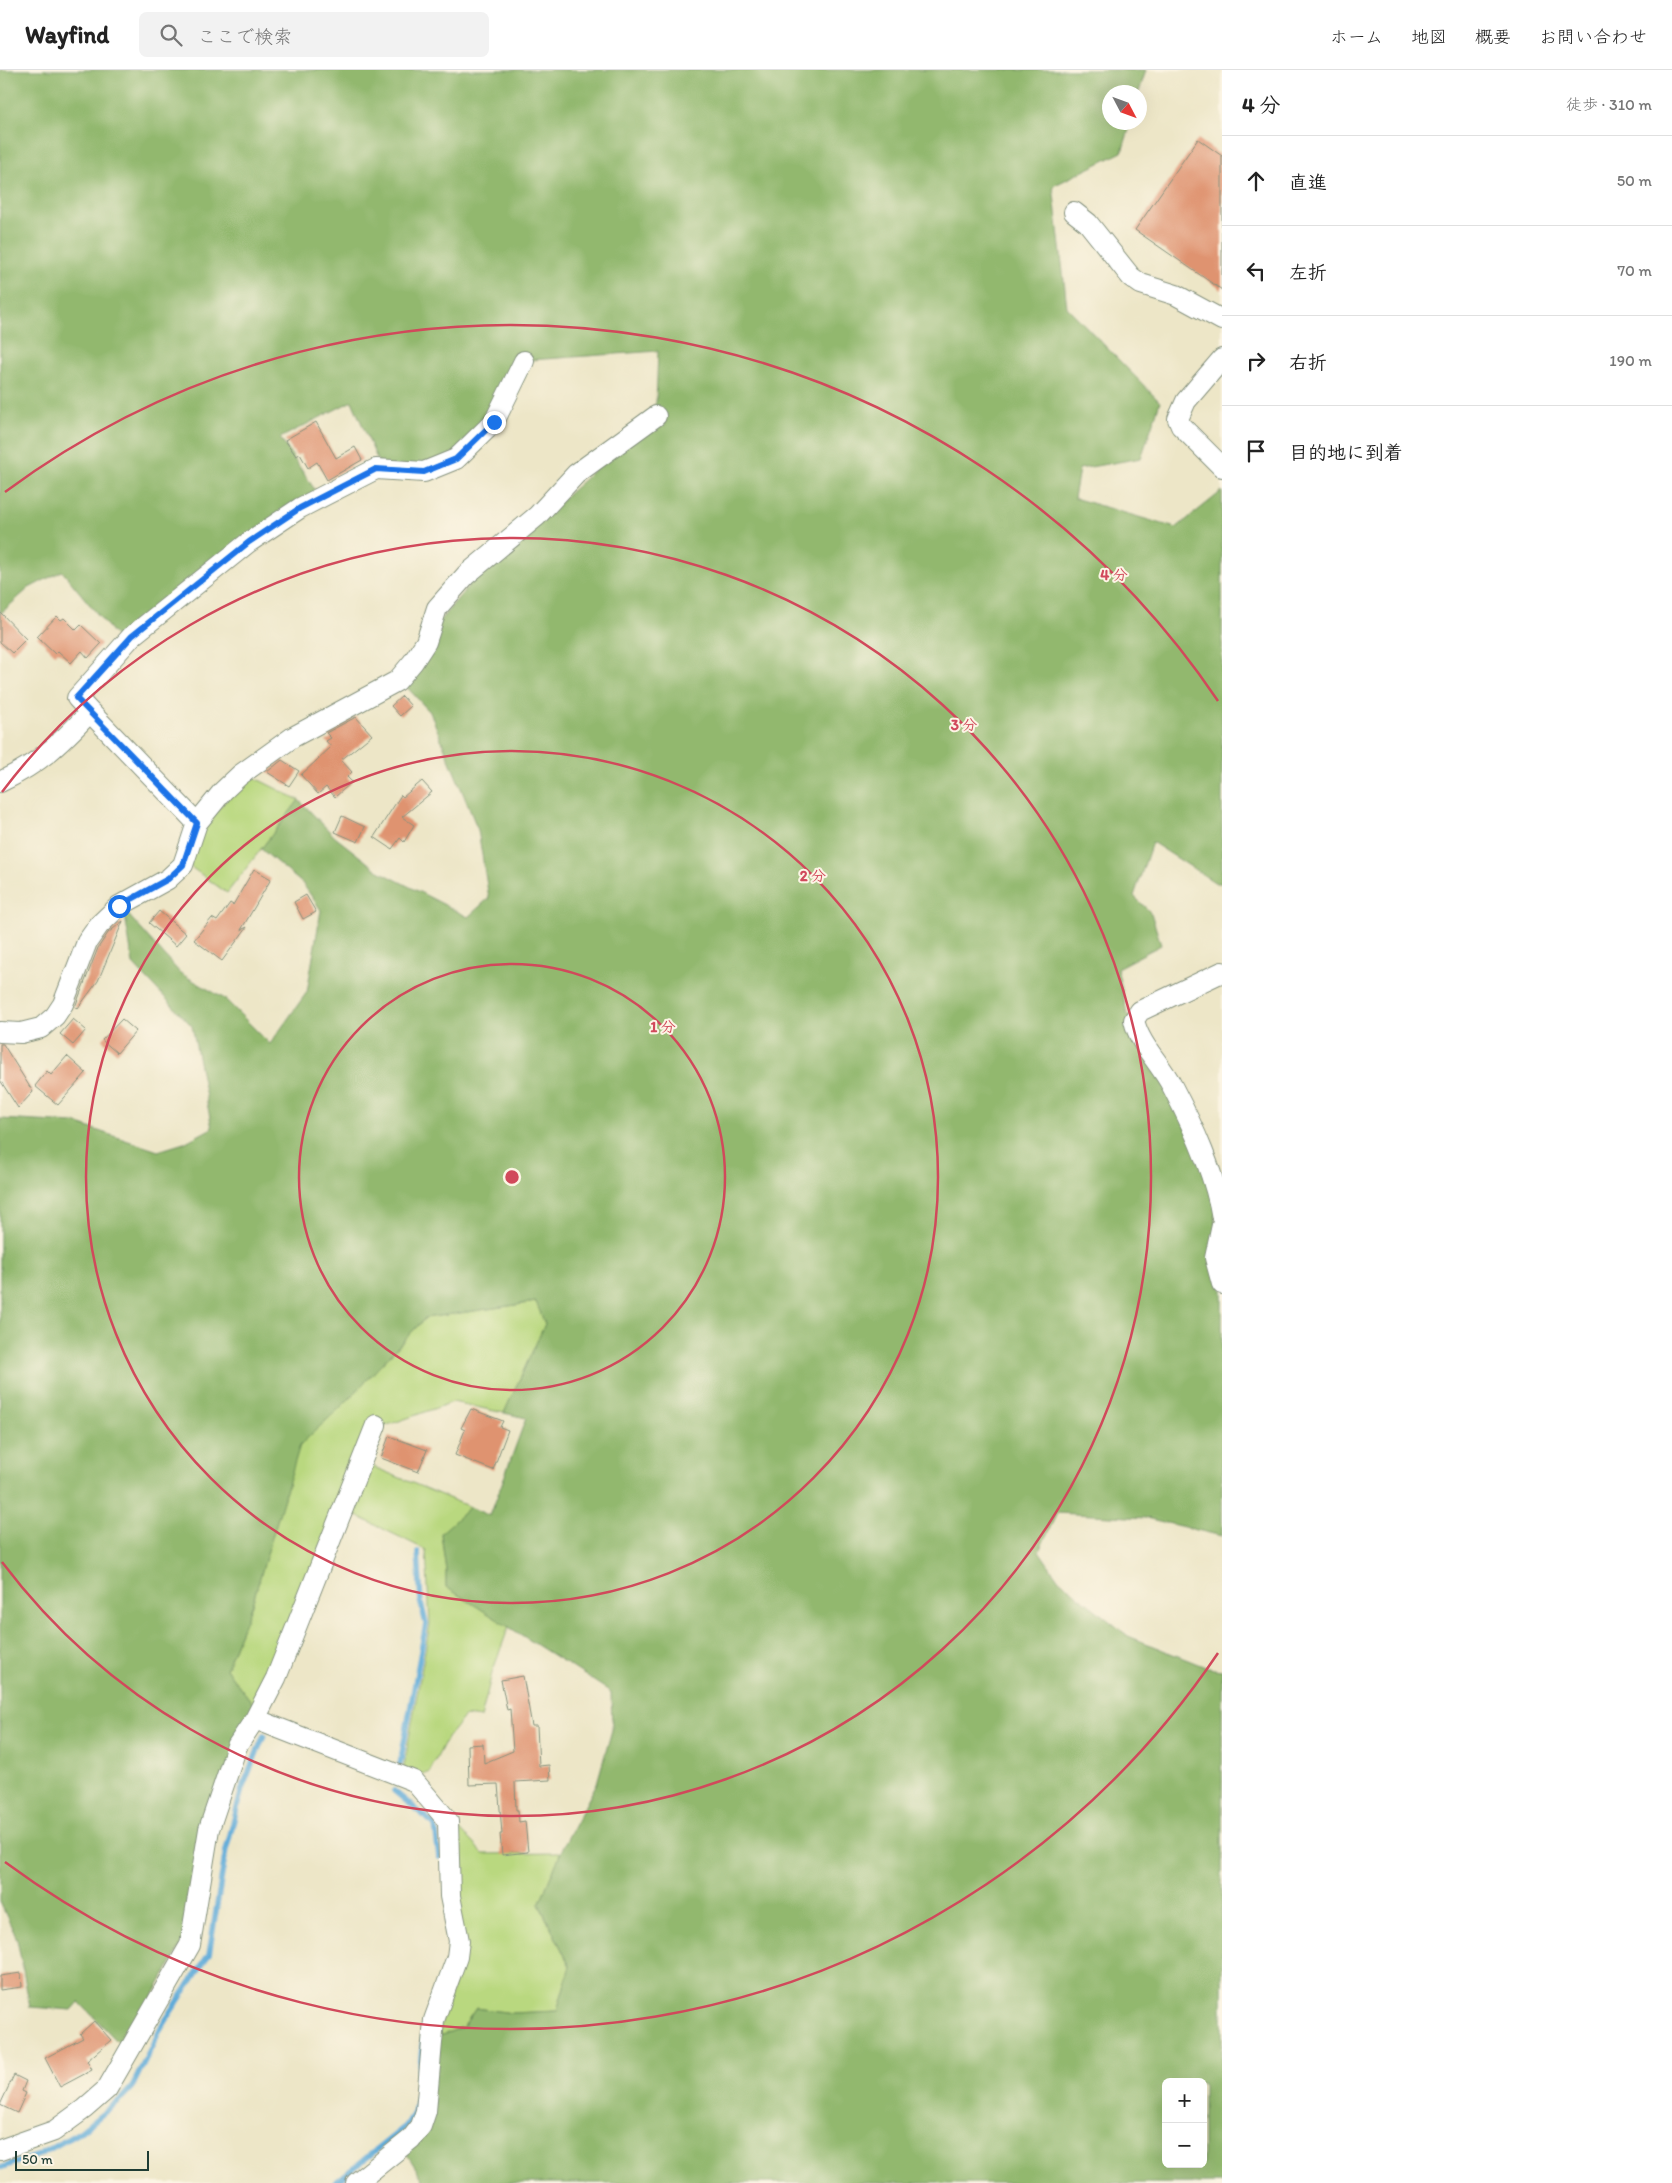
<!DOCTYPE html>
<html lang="ja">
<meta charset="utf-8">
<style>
:root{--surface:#fff;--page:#f2f2f2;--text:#222;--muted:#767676;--line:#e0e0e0}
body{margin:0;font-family:Itim,"Klee One",sans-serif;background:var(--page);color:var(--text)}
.controls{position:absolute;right:15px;bottom:15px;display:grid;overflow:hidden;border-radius:8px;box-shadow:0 5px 20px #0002}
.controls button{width:45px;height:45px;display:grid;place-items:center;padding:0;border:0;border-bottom:1px solid var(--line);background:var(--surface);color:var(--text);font:25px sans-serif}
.compass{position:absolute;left:1102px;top:15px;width:45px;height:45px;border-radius:50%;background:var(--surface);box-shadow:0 5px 20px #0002;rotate:131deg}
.scale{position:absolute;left:15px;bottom:12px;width:134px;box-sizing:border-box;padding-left:5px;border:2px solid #1f3d34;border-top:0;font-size:14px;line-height:18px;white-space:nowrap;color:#1f3d34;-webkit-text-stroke:4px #fcf5e5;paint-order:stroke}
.stop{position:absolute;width:15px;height:15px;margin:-11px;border:4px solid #1a73e8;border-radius:50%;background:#fff}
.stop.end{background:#1a73e8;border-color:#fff;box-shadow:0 1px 5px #0008}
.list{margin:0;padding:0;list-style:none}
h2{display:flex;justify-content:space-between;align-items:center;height:65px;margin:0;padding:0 20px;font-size:21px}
h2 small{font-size:16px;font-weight:400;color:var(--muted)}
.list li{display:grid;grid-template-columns:32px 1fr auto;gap:15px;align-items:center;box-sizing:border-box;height:90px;padding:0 20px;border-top:1px solid var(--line)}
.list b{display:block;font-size:19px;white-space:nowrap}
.list em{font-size:16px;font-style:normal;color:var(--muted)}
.icon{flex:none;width:28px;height:28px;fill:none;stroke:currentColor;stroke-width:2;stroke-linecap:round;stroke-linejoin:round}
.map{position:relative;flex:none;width:1222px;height:2113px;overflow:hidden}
header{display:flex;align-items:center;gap:30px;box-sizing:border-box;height:70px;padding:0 25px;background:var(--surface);border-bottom:1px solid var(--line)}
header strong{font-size:24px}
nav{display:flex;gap:28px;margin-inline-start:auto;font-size:18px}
.search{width:350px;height:45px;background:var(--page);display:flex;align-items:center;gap:12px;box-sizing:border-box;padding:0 18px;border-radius:8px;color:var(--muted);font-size:19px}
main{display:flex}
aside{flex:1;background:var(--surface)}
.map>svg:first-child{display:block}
.green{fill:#b9d87f;stroke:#6c8a5a}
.forest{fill:#92b86e;stroke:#587a51;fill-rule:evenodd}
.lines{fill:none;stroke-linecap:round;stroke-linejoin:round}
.stream{stroke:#60acd9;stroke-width:5.5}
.building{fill:#df9370}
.minor-casing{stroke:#86927e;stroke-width:22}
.minor{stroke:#fff;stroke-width:20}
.route{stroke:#1a73e8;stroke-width:6}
.ring{fill:none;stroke:#d1495b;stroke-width:2.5}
.centre{fill:#d1495b;stroke:#fcf5e5;stroke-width:2.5}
.ring-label{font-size:15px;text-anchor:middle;font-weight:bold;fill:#d1495b;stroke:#fcf5e5;stroke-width:4;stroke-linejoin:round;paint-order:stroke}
</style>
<header>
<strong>Wayfind</strong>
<div class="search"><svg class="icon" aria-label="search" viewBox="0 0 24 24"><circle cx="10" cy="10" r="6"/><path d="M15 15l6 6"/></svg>ここで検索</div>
<nav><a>ホーム</a><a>地図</a><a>概要</a><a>お問い合わせ</a></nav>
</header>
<main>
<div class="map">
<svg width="1222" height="2113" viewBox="0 0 1222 2113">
<rect width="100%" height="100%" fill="#fcf5e5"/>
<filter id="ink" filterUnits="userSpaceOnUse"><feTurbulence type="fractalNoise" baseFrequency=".02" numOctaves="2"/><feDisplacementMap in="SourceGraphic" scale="10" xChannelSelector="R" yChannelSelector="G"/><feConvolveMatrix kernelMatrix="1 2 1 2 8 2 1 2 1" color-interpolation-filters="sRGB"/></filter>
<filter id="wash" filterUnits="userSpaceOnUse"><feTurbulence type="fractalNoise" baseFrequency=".0096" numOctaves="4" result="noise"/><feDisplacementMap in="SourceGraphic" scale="20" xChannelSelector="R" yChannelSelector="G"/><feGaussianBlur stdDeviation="1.12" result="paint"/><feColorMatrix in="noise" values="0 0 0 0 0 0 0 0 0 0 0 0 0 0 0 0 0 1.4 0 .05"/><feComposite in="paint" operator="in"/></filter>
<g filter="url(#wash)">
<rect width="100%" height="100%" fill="#ede6c7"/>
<!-- green -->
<path class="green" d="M249,705L299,730L227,823L188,795L199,760Z
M537,1232L545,1254L504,1343L453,1332L385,1356L254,1635L226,1599L252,1534L299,1375L346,1332L425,1248Z
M369,1395L470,1437L441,1464L446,1500V1517L509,1556L492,1603L481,1648L465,1646L447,1668L429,1703L416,1704L403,1701L430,1554L426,1480L349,1442Z
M450,1749L483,1784L561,1783L539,1834L570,1896L557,1941L512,1943L476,1938L463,1957L437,1967L459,1898Z"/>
<!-- forest -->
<path class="forest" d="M0,0H1146L1139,22H1110V52L1131,53L1122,82L1053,116L1067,237L1160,332L1141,388L1079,399L1074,428L1176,458L1222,421V813H1216L1152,772L1134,826L1151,843L1161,875L1117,898L1127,943L1172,1023L1214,1127L1222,1221V1466L1146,1448L1057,1443L1039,1481L1059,1510L1128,1566L1208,1598L1222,1600V2113H425L407,2084L437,1967L463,1957L476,1938L512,1943L557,1941L570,1896L539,1834L564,1775L597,1713L612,1660L611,1622L446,1517V1500L441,1463L470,1437L490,1446L526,1348L504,1343L545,1254L536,1232L425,1248L346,1332L300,1375L252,1534L226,1599L254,1635L181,1876L124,1978L79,1932L72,1940L30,1937L17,1869L0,1832V1049L75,1053L158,1081L184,1073L212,1058L192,956L133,894L124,840L180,903L225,929L270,974L307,922L321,840L303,814L261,779L299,730L335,767L377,800L468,847L489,828L478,760L430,642L402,612L437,554L479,503L585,409L656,333L658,281L530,290C507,324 466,390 423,397C410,399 394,396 380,396L352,331L280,368L317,423L118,569L62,501L29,518L0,544ZM1166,2012H1203V2094H1166Z"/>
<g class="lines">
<!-- stream -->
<path class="stream" d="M400,1694L426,1554L421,1533L418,1482
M394,1721L435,1755L439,1787
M419,2006L423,1968
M0,2098L39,2085L80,2062L121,2029L132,2017L163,1954L209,1884L226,1780L242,1719L264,1665
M335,2113L406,2056L414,2043L418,2023"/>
</g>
<g id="blocks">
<!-- building -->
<path class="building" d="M1198,69L1222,86V220L1135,160Z
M316,352L336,388L355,377L362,390L327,410L317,392L308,398L300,384L296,386L285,370Z
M0,542L26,569L12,583L0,572Z
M57,546L61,550L64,548L76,560L81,555L101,574L88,588L82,581L71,593L58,581L55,584L37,567Z
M402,626L411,636L400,646L391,636Z
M356,647L372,665L341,690L352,702L347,707L352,712L335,727L326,717L318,724L301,705L331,677L326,671L331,668L326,663Z
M282,690L299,701L289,716L267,702Z
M422,711L432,722L402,747L414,755L404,772L400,768L392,779L374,767L401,725L403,727Z
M342,746L365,757L358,772L335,762Z
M254,799L271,809L241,860L247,857L222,891L194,870L212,848L217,851L230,833L233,835Z
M306,825L316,842L303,849L294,832Z
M159,841L186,864L176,876L149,853Z
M123,851L98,911L78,938L75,937L98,878L108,863Z
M73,949L86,960L73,975L60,964Z
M122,949L136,961L117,983L102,970Z
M0,974H3L33,1022L18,1038L0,1010Z
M67,986L86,1003L58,1035L35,1016L47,1001L51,1005Z
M471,1339L503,1351L500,1357L508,1360L493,1400L455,1385L465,1360L461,1358Z
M389,1366L427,1380L418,1402L381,1388Z
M523,1606L532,1656H537L539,1696L549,1695L550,1710L515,1712L516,1740H518L519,1752L525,1751L528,1782L502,1785L500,1764H502L498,1714L469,1715L468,1675L483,1674L484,1693L513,1681L510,1639L507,1640L501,1610Z
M21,1903L22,1917L0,1920V1906Z
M94,1951L111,1970L87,1991L92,2000L60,2017L45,1988L83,1968L80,1964Z
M14,2005L26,2011L22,2021L26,2023L17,2043L0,2035Z"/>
</g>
</g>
<g filter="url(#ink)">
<use href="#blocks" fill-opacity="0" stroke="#86927e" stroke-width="1"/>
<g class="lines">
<defs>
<path id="minor" d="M1074,142L1088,153L1131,207L1141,214L1176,225L1222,250
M1222,289L1186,331L1178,349L1181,356L1222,397
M90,642L77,628L132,566L249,472L300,438L376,399L424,402L456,389L494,352L524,291
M0,712C40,693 60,674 90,642L197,753
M1222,902L1140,941L1134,950C1139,974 1160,993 1172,1016C1193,1056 1215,1103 1222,1148
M0,962L21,963L41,958L55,946L63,934L87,872L99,855L119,836L168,809L183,795L197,753L223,721L240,705L293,667L397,611L413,592L426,572L437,538L466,505L537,446L576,404L656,346
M1222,1155L1215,1188L1222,1214
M255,1649L414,1711L448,1751L450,1826L459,1871L457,1887L434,1950L426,2041L421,2056L411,2069L356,2113
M0,2080L54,2061L84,2039L107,2019L190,1875L209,1759L237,1676L255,1649L276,1608L376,1355"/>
</defs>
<!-- minor casing -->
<use href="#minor" class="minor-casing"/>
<!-- minor -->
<use href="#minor" class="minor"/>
</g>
</g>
<g class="lines" filter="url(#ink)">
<!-- route -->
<path class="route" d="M119,836L168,809L183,795L197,753L76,628L132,566L249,472L300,438L376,399L424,402L456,389L494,352"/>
</g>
<!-- distance rings -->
<g class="ring">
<circle cx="512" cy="1107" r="213"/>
<circle cx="512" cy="1107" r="426"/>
<path d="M2 722A639 639 0 1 1 2 1492"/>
<path d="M1218 1583A852 852 0 0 1 5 1792M5 422A852 852 0 0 1 1218 631"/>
</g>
<circle cx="512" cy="1107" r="8" class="centre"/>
<g class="ring-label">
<text x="1114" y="510">4 分</text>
<text x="964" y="660">3 分</text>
<text x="813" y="811">2 分</text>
<text x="663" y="962">1 分</text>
</g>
</svg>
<div class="controls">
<button>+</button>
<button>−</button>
</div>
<svg class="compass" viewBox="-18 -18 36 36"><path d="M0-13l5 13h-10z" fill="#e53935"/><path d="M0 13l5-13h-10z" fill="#767676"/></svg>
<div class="scale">50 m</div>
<div class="stop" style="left:119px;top:836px"></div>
<div class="stop end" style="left:494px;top:352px"></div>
</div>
<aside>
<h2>4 分<small>徒歩 · 310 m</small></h2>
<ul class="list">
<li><svg class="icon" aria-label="ahead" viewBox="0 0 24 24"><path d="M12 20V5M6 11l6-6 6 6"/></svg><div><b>直進</b></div><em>50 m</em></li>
<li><svg class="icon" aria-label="left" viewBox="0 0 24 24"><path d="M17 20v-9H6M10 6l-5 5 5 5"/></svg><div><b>左折</b></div><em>70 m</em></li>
<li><svg class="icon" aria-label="right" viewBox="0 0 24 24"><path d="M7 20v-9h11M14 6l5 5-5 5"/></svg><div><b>右折</b></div><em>190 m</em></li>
<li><svg class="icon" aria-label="arrive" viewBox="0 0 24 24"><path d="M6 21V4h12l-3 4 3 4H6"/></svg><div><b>目的地に到着</b></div></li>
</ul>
</aside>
</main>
